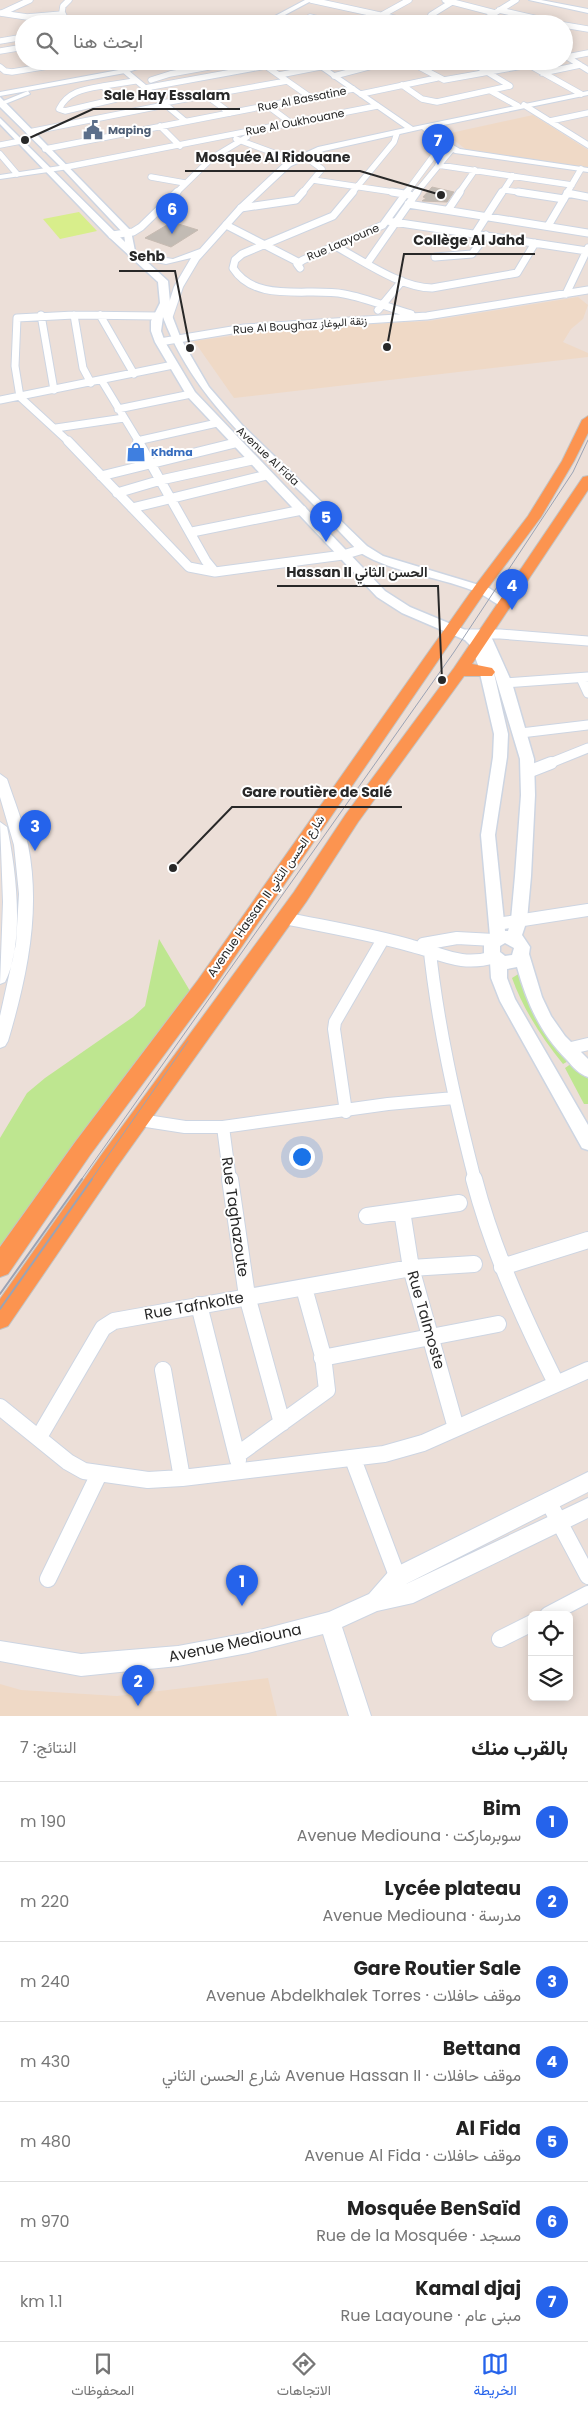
<!DOCTYPE html>
<html lang="ar">
<meta charset="utf-8">
<style>
:root{--surface:#fff;--page:#f6f6f6;--text:#222;--muted:#767676;--line:#e0e0e0;--accent:#2563eb}
body{margin:0;font-family:Poppins,Vazirmatn,sans-serif;background:var(--page);color:var(--text);direction:rtl}
.controls{position:absolute;right:15px;bottom:15px;display:grid;overflow:hidden;border-radius:8px;box-shadow:0 2px 12px #0003}
.controls button{width:45px;height:45px;display:grid;place-items:center;padding:0;border:0;border-bottom:1px solid var(--line);background:var(--surface);color:var(--text);font:25px sans-serif}
.you{position:absolute;left:301px;top:1156px;width:18px;height:18px;margin:-12px;border:4px solid #fff;border-radius:50%;background:#1a73e8;box-shadow:0 0 0 8px #1a73e833}
.badge{display:grid;place-items:center;width:32px;height:32px;border-radius:50%;background:var(--accent);color:#fff;font-size:16px;font-weight:700}
.pin{position:absolute;translate:-50% -41px;filter:drop-shadow(0 1px 2px #0008)}
.pin::after{content:'';position:absolute;top:26px;width:18px;height:15px;background:inherit;clip-path:polygon(0 0,100% 0,50% 100%)}
.list{margin:0;padding:0;list-style:none}
h2{display:flex;justify-content:space-between;align-items:center;height:65px;margin:0;padding:0 20px;font-size:21px}
h2 small{font-size:16px;font-weight:400;color:var(--muted)}
.list li{display:grid;grid-template-columns:32px 1fr auto;gap:15px;align-items:center;box-sizing:border-box;height:80px;padding:0 20px;border-top:1px solid var(--line)}
.list b{display:block;font-size:19px;white-space:nowrap}
.list p{margin:0;font-size:16px;white-space:nowrap;color:var(--muted)}
.list em{font-size:16px;font-style:normal;color:var(--muted)}
.icon{flex:none;width:28px;height:28px;fill:none;stroke:currentColor;stroke-width:2;stroke-linecap:round;stroke-linejoin:round}
.map{position:relative;flex:none;width:588px;height:1716px;overflow:hidden;direction:ltr}
.search{position:absolute;background:var(--surface);box-shadow:0 2px 12px #0003;left:15px;right:15px;top:15px;height:55px;display:flex;align-items:center;gap:12px;box-sizing:border-box;padding:0 18px;border-radius:28px;color:var(--muted);font-size:19px}
.sheet{height:625px;background:var(--surface)}
nav{display:flex;justify-content:space-around;align-items:center;box-sizing:border-box;height:70px;border-top:1px solid var(--line);background:var(--surface);font-size:14px;color:var(--muted)}
nav a{display:grid;justify-items:center;gap:2px}
nav .on{color:var(--accent)}
.map>svg:first-child{display:block}
.education{fill:#efd9c6}
.green{fill:#bee690}
.pitch{fill:#d8ee8b}
.building{fill:#c2bbb4;stroke:#c7bbb2}
.lines{fill:none;stroke-linecap:round;stroke-linejoin:round}
.minor-far4-casing{stroke:#cdd5e2;stroke-width:7}
.minor-far3-casing{stroke:#cdd5e2;stroke-width:9}
.minor-far2-casing{stroke:#cdd5e2;stroke-width:11}
.minor-far1-casing{stroke:#cdd5e2;stroke-width:14}
.minor-casing{stroke:#cdd5e2;stroke-width:18}
.tertiary-casing{stroke:#cdd5e2;stroke-width:2}
.secondary-casing{stroke:#cdd5e2;stroke-width:3}
.trunk-casing{stroke:#c3c3c3;stroke-width:2}
.minor-far4{stroke:#fff;stroke-width:5.5}
.minor-far3{stroke:#fff;stroke-width:7}
.minor-far2{stroke:#fff;stroke-width:9}
.minor-far1{stroke:#fff;stroke-width:12}
.minor{stroke:#fff;stroke-width:16}
.tertiary{fill:#fff;fill-rule:evenodd}
.secondary{fill:#fff;fill-rule:evenodd}
.trunk{fill:#fc9450;fill-rule:evenodd}
.tram-far1{stroke:#9ba3b4;stroke-width:1}
.tram{stroke:#9ba3b4;stroke-width:2}
.labels{text-anchor:middle;stroke-width:4;stroke-linejoin:round;paint-order:stroke}
.far-street-label{font-size:11px;fill:#282828;stroke:#fff}
.far-service-label{font-size:11px;font-weight:bold;fill:#4e5e75;stroke:#fff;text-anchor:start}
.far-shop-label{font-size:11px;font-weight:bold;fill:#366cbe;stroke:#fff;text-anchor:start}
.street-label{font-size:12px;fill:#282828;stroke:#fff}
.near-street-label{font-size:15px;fill:#282828;stroke:#fff}
.leader{fill:none;stroke:#282828;stroke-width:2}
.callout-dot{fill:#282828;stroke:#fff;stroke-width:2}
.callout-label{font-size:14px;text-anchor:middle;font-weight:bold;fill:#282828;stroke:#fff;stroke-width:4;stroke-linejoin:round;paint-order:stroke}
</style>
<div class="map">
<svg width="588" height="1716" viewBox="0 0 588 1716">
<rect width="100%" height="100%" fill="#ecdfd8"/>
<!-- education -->
<path class="education" d="M533,115L588,150V169L468,151L446,134Z
M578,297L588,305L583,319L571,329L563,342L588,353V357L234,398L194,341L293,328L429,321Z
M268,1678L277,1716H0V1684L21,1690L117,1696Z"/>
<!-- green -->
<path class="green" d="M159,939L193,996L0,1259V1138L27,1093L45,1078L133,1017L145,1006Z
M520,973L572,1059L563,1064C542,1038 523,1009 512,978Z
M575,1061L588,1074V1104H584L565,1068Z"/>
<!-- pitch -->
<path class="pitch" d="M79,212L97,231L60,239L43,219Z"/>
<!-- building -->
<path class="building" d="M432,187L454,192L447,202L422,201L426,198L423,197Z
M172,222L198,230L171,247L145,238Z"/>
<g class="lines">
<defs>
<path id="minor-far4" d="M311,0L421,24
M445,0L495,13
M499,10L560,24
M0,13L27,17L62,14
M2,13L30,0
M382,15L409,0
M431,15L452,2
M310,17L340,24
M68,24L62,12L63,6L69,0
M477,24L516,0
M564,25L588,29
M0,41L24,37
M0,51L24,47
M564,55L588,70
M567,57L588,53
M113,61L185,121
M408,61L444,80L528,65
M522,61L581,94
M260,62L310,97
M0,67L5,71L12,72L79,61
M542,73L580,65
M279,75L320,67
M334,76L391,61
M151,80L170,74L242,61
M402,85L422,99L437,102L510,86L469,61
M103,86L116,99L65,111L59,109C68,91 85,89 103,86Z
M103,86L135,81
M145,88L266,66
M491,91L518,106
M361,94L437,78
M207,96L230,113
M163,103L287,81
M524,105L588,145
M268,106L291,123
M550,121L588,113
M160,126L180,146
M29,132L165,105
M236,139L293,160
M0,145L21,141
M45,149L353,89
M0,154L17,174
M438,165L572,185
M66,167L377,106
M151,177L185,183
M313,180L400,193
M504,190L527,193
M176,193L212,158L247,137
M302,193L322,169L304,156
M352,193L394,142L397,133
M406,193L443,143
M416,193L452,149
M459,193L475,170
M502,193L513,176
M567,193H569
M567,193L581,169"/>
<path id="minor-far3" d="M353,192L333,216L242,254L235,260L233,268C256,304 308,287 344,294C367,298 389,308 411,314
M392,192L410,195
M518,192L564,199
M567,193L588,197
M408,204L588,233
M241,208L296,200L303,192
M448,210L460,192
M387,221L587,251
M226,225L298,262
M548,226L568,192
M475,234L502,192
M112,235L133,232L141,227L177,192
M335,246C362,260 401,288 432,288L517,273L535,243
M435,257L472,254L486,235
M368,262L417,192
M300,268L297,264L303,260L383,225L407,192
M566,294L588,248
M378,310L402,281
M41,315L54,390
M74,315L83,368L91,383
M100,315L134,374
M160,342L244,328L427,316L588,290
M102,381L139,442
M0,400L173,365
M118,409L191,394
M56,428L124,418
M137,441L217,423
M69,442L20,397L15,366L17,318L74,315L157,316"/>
<path id="minor-far2" d="M68,441L189,567L215,572L343,555L363,549
M138,441L206,561L215,572
M101,476L235,443
M117,493L161,480L252,460
M132,508L267,475
M192,532L302,510
M466,634H500L588,641
M581,678L588,693
M505,683L588,677
M521,733L588,725
M548,764L588,748"/>
<path id="minor-far1" d="M528,772L551,763
M284,918C327,927 370,934 412,946C443,954 461,967 494,957
M497,924L588,910
M429,943C437,1023 455,1102 475,1180
M423,944L457,938L494,940
M567,1049L588,1044
M346,1112L334,1029L335,1022L382,941
M140,1120L185,1127H223L388,1104L454,1098
M223,1127L230,1180"/>
<path id="minor" d="M230,1179L247,1296L282,1423
M474,1179C493,1251 523,1317 556,1383
M402,1211L411,1268L456,1428
M367,1216L459,1203
M502,1267L588,1240
M199,1305L238,1460
M322,1358L498,1324
M163,1370L182,1478
M0,1407L68,1462L84,1471L148,1480L182,1478L384,1454L423,1443L588,1370
M39,1437L103,1328L114,1321L411,1268L474,1264
M237,1455L327,1390L323,1356L304,1288
M353,1459L399,1581
M548,1501L588,1576
M48,1579L99,1474
M548,1615L588,1594
M500,1639L532,1623"/>
<path id="tertiary" d="M305,0H313L268,24H260Z
M529,0H541L588,9V13Z
M152,61H163L125,73L0,96V92L124,69Z
M309,61H317L413,127L588,91V95L429,128L446,141L460,149L588,168V172L455,153L440,145L422,129L324,151L291,166L244,210L199,260L183,287L172,319L165,321L164,319L174,287L191,258L166,264L130,257V253L173,259L200,249L238,206L285,162L318,147L405,128Z
M28,91L30,94L5,104H0L1,102Z
M66,165L70,167L69,169L0,179V175Z
M0,774L7,779C14,800 23,822 28,845C41,911 27,977 8,1041L5,1046L0,1048V1016L16,944L19,894L14,845L0,797Z
M0,822L7,827C16,869 25,943 5,982L0,984L3,902Z
M588,1472V1492L402,1586L588,1498V1518L413,1603L377,1611L342,1627L371,1716H349L323,1634L248,1653L178,1666L81,1676L0,1661V1641L81,1654L178,1646L248,1633L329,1612L369,1594L390,1570Z"/>
<path id="secondary" d="M0,97L131,231L135,251L168,281L171,313L181,339L209,387L242,425L367,546L383,556L489,588L511,603L505,607C496,605 489,598 481,594C442,576 396,575 359,552C340,532 322,513 303,494C246,440 191,392 163,317L161,331L165,342L195,392L385,591L410,607L475,634L481,641L478,634L479,631H489L490,634L512,683L534,759L535,795L531,876L527,920L522,935L530,947L529,954L542,997L551,1016L565,1036L588,1059V1077C579,1074 573,1067 567,1060C540,1033 527,1003 517,967L507,969V978L515,999L588,1125V1150L582,1148L500,1001L491,978L490,962L484,954V943L490,936L481,835L493,757L494,734L478,665L471,646L465,640L402,613L377,597L187,396L155,342L151,331V321L160,303L158,282L109,237L0,124V118L125,242L124,234L63,169L0,107ZM493,669L520,759L521,795L515,876L511,920L508,931H505L495,835L507,757L508,734ZM505,943L514,948L512,955L505,956L500,952V946Z"/>
<path id="trunk" d="M588,416V433L574,461L541,517L485,592L212,990L90,1155L8,1274L0,1277V1247L76,1141L198,980L475,586L528,516L562,461L582,420Z
M588,476V490L472,664L492,668L495,672L492,676H464L358,822L306,902L116,1168L8,1326L0,1329V1299L102,1154L294,892L346,814L454,668L583,477Z"/>
</defs>
<!-- minor-far4 casing -->
<use href="#minor-far4" class="minor-far4-casing"/>
<!-- minor-far3 casing -->
<use href="#minor-far3" class="minor-far3-casing"/>
<!-- minor-far2 casing -->
<use href="#minor-far2" class="minor-far2-casing"/>
<!-- minor-far1 casing -->
<use href="#minor-far1" class="minor-far1-casing"/>
<!-- minor casing -->
<use href="#minor" class="minor-casing"/>
<!-- tertiary casing -->
<use href="#tertiary" class="tertiary-casing"/>
<!-- secondary casing -->
<use href="#secondary" class="secondary-casing"/>
<!-- trunk casing -->
<use href="#trunk" class="trunk-casing"/>
<!-- minor-far4 -->
<use href="#minor-far4" class="minor-far4"/>
<!-- minor-far3 -->
<use href="#minor-far3" class="minor-far3"/>
<!-- minor-far2 -->
<use href="#minor-far2" class="minor-far2"/>
<!-- minor-far1 -->
<use href="#minor-far1" class="minor-far1"/>
<!-- minor -->
<use href="#minor" class="minor"/>
<!-- tertiary -->
<use href="#tertiary" class="tertiary"/>
<!-- secondary -->
<use href="#secondary" class="secondary"/>
<!-- trunk -->
<use href="#trunk" class="trunk"/>
<!-- tram-far1 -->
<path class="tram-far1" d="M81,1180L454,652L573,472L588,440
M91,1180L188,1041"/>
<!-- tram -->
<path class="tram" d="M0,1294L82,1179
M0,1309L92,1179"/>
</g>
<!-- icons -->
<defs>
<symbol id="civic-bare" viewBox="-9 -9 18 18"><path d="M-.6-6.5H3V-4.5H.6V-3L4-1V1h2V6H-6V1h2V-1L-.6-3ZM-1.2 2.5V6h2.4V2.5Z" fill="#5c6f8a" stroke="#fff" stroke-width="2.5" paint-order="stroke"/></symbol>
<symbol id="shop-bare" viewBox="-9 -9 18 18"><path d="M-5-2.5h2.3a2.7 3.5 0 0 1 5.4 0H5L5.5 6h-11ZM-1.5-2.5h3a1.5 2.3 0 0 0-3 0Z" fill="#3f7fe0" stroke="#fff" stroke-width="2.5" paint-order="stroke"/></symbol>
</defs>
<g fill-rule="evenodd">
<use href="#civic-bare" x="79" y="116" width="28" height="28"/>
<use href="#shop-bare" x="122" y="438" width="28" height="28"/>
</g>
<g class="labels">
<!-- far-street labels -->
<g class="far-street-label">
<text transform="translate(302 99) rotate(-11)" y="4">Rue Al Bassatine</text>
<text transform="translate(295 122) rotate(-11)" y="4">Rue Al Oukhouane</text>
<text transform="translate(343 242) rotate(-23)" y="4">Rue Laayoune</text>
<text transform="translate(300 325) rotate(-4)" y="4">Rue Al Boughaz زنقة البوغاز</text>
<text transform="translate(268 456) rotate(43)" y="4">Avenue Al Fida</text>
</g>
<!-- far-service labels -->
<g class="far-service-label">
<text x="108" y="134">Maping</text>
</g>
<!-- far-shop labels -->
<g class="far-shop-label">
<text x="151" y="456">Khdma</text>
</g>
<!-- street labels -->
<g class="street-label">
<text transform="translate(266 896) rotate(-55)" y="4">Avenue Hassan II شارع الحسن الثاني</text>
</g>
<!-- near-street labels -->
<g class="near-street-label">
<text transform="translate(235 1217) rotate(82)" y="5">Rue Taghazoute</text>
<text transform="translate(194 1306) rotate(-10)" y="5">Rue Tafnkolte</text>
<text transform="translate(426 1320) rotate(74)" y="5">Rue Talmoste</text>
<text transform="translate(235 1643) rotate(-12)" y="5">Avenue Mediouna</text>
</g>
</g>
<!-- callouts -->
<path class="leader" d="M25 140L93 109H240M441 195L360 171H185M387 347L404 254H535M190 348L175 271H119M442 680L438 586H277M173 868L232 807H402"/>
<g class="callout-dot">
<circle cx="25" cy="140" r="5"/>
<circle cx="441" cy="195" r="5"/>
<circle cx="387" cy="347" r="5"/>
<circle cx="190" cy="348" r="5"/>
<circle cx="442" cy="680" r="5"/>
<circle cx="173" cy="868" r="5"/>
</g>
<g class="callout-label">
<text x="167" y="100">Sale Hay Essalam</text>
<text x="273" y="162">Mosquée Al Ridouane</text>
<text x="469" y="245">Collège Al Jahd</text>
<text x="147" y="261">Sehb</text>
<text x="357" y="577">Hassan II الحسن الثاني</text>
<text x="317" y="797">Gare routière de Salé</text>
</g>
</svg>
<div class="controls">
<button><svg class="icon" aria-label="locate" viewBox="0 0 24 24"><circle cx="12" cy="12" r="6"/><path d="M12 2v4M12 18v4M2 12h4M18 12h4"/></svg></button>
<button><svg class="icon" aria-label="layers" viewBox="0 0 24 24"><path d="M12 4l9 5-9 5-9-5zM3 14l9 5 9-5"/></svg></button>
</div>
<div class="you"></div>
<div class="pin badge" style="left:242px;top:1606px">1</div>
<div class="pin badge" style="left:138px;top:1706px">2</div>
<div class="pin badge" style="left:35px;top:851px">3</div>
<div class="pin badge" style="left:512px;top:610px">4</div>
<div class="pin badge" style="left:326px;top:542px">5</div>
<div class="pin badge" style="left:172px;top:234px">6</div>
<div class="pin badge" style="left:438px;top:165px">7</div>
<div class="search"><svg class="icon" aria-label="search" viewBox="0 0 24 24"><circle cx="10" cy="10" r="6"/><path d="M15 15l6 6"/></svg>ابحث هنا</div>
</div>
<section class="sheet">
<h2>بالقرب منك<small>النتائج: 7</small></h2>
<ul class="list">
<li><span class="badge">1</span><div><b>Bim</b><p>سوبرماركت · Avenue Mediouna</p></div><em>190 m</em></li>
<li><span class="badge">2</span><div><b>Lycée plateau</b><p>مدرسة · Avenue Mediouna</p></div><em>220 m</em></li>
<li><span class="badge">3</span><div><b>Gare Routier Sale</b><p>موقف حافلات · Avenue Abdelkhalek Torres</p></div><em>240 m</em></li>
<li><span class="badge">4</span><div><b>Bettana</b><p>موقف حافلات · Avenue Hassan II شارع الحسن الثاني</p></div><em>430 m</em></li>
<li><span class="badge">5</span><div><b>Al Fida</b><p>موقف حافلات · Avenue Al Fida</p></div><em>480 m</em></li>
<li><span class="badge">6</span><div><b>Mosquée BenSaïd</b><p>مسجد · Rue de la Mosquée</p></div><em>970 m</em></li>
<li><span class="badge">7</span><div><b>Kamal djaj</b><p>مبنى عام · Rue Laayoune</p></div><em>1.1 km</em></li>
</ul>
</section>
<nav>
<a class="on"><svg class="icon" aria-label="map" viewBox="0 0 24 24"><path d="M3 6l6-2 6 2 6-2v14l-6 2-6-2-6 2zM9 4v14M15 6v14"/></svg>الخريطة</a>
<a><svg class="icon" aria-label="directions" viewBox="0 0 24 24"><path d="M12 3l9 9-9 9-9-9zM9 14v-3h6M13 9l2 2-2 2"/></svg>الاتجاهات</a>
<a><svg class="icon" aria-label="saved" viewBox="0 0 24 24"><path d="M7 4h10v16l-5-4-5 4z"/></svg>المحفوظات</a>
</nav>
